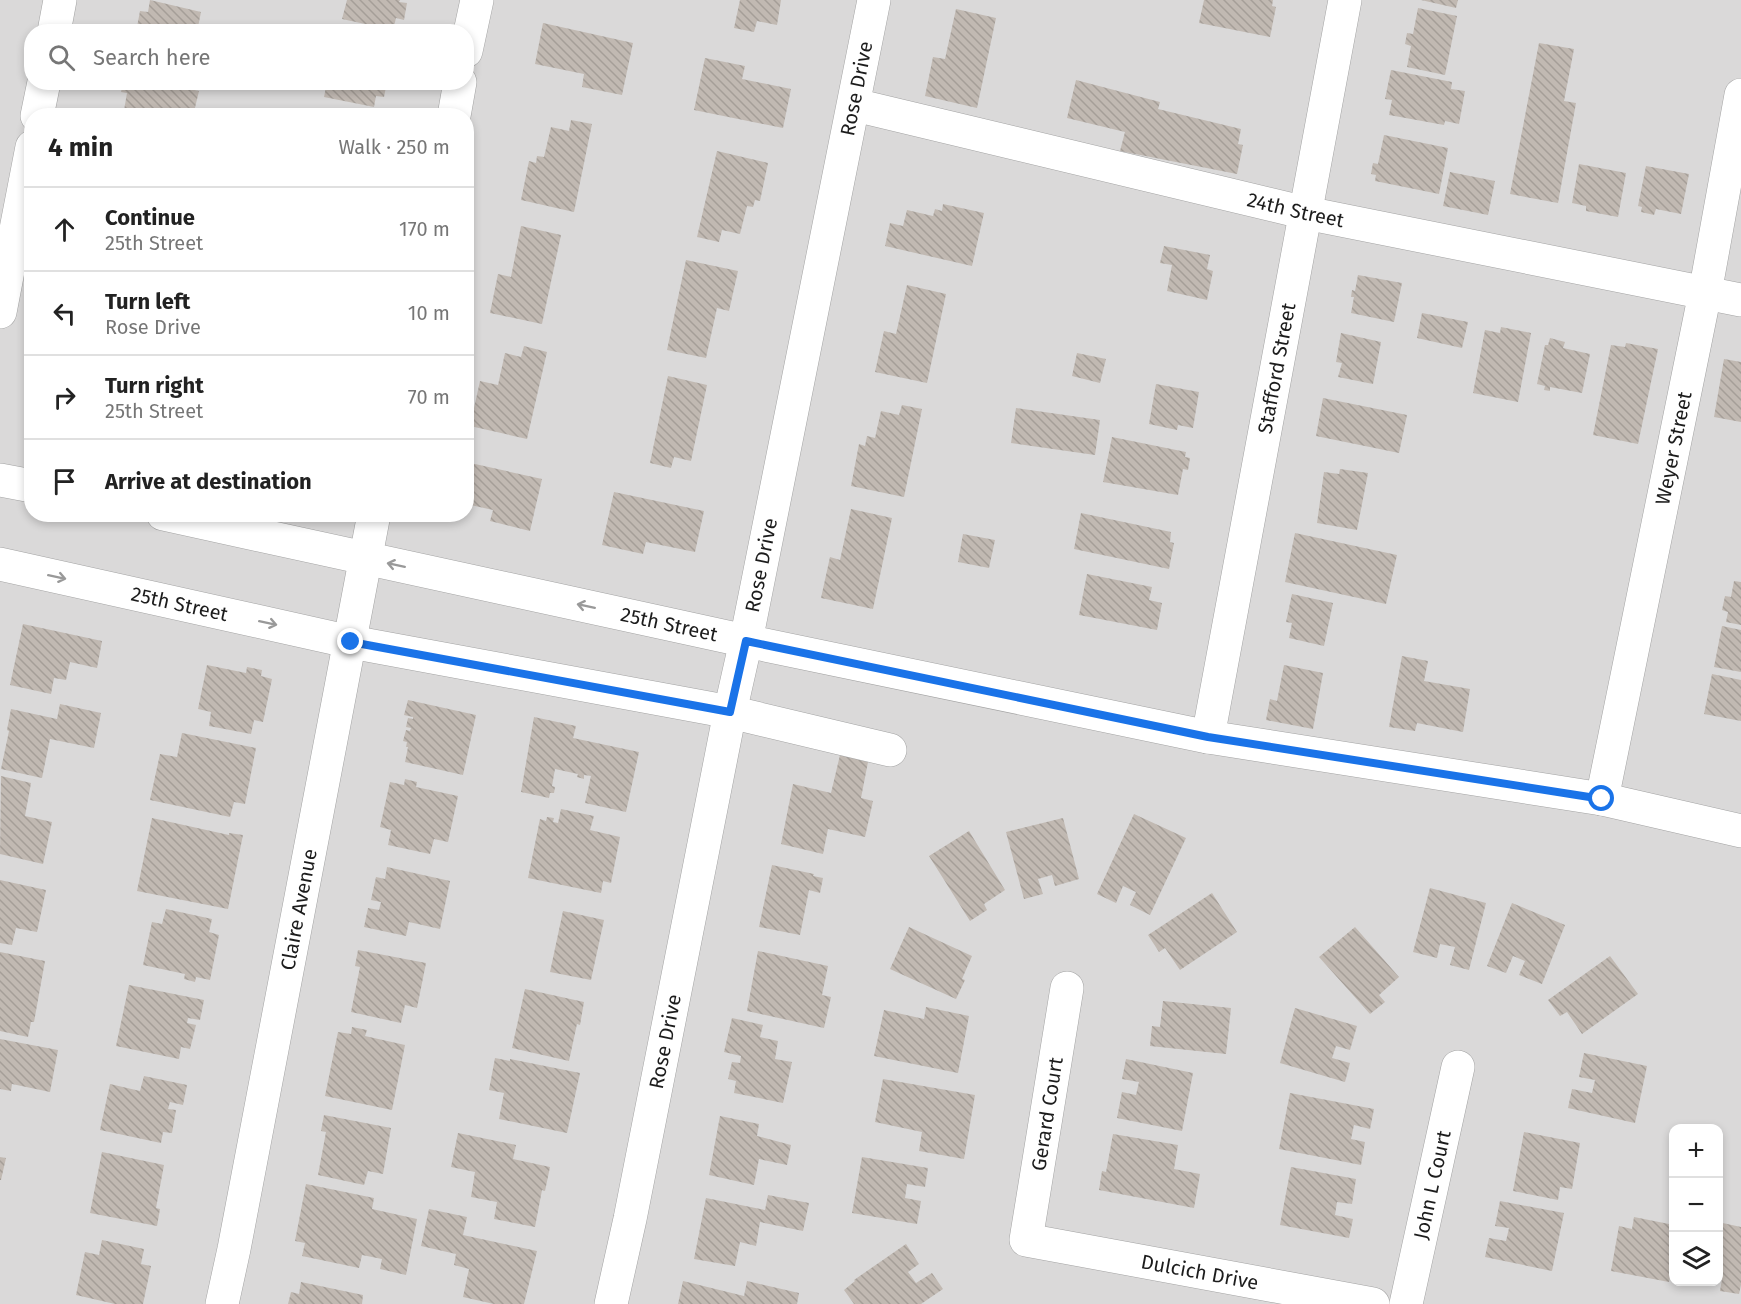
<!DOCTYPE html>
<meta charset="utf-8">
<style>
:root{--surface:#fff;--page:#f2f2f2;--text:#222;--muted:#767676;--line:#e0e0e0}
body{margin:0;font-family:"Fira Sans",sans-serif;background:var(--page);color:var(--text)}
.controls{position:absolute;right:18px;bottom:18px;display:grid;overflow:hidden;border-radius:12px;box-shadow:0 3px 9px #0003}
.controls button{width:54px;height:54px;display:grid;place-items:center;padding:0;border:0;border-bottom:2px solid var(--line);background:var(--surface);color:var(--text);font:30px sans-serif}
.stop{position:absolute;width:18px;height:18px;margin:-14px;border:4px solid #1a73e8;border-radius:50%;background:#fff}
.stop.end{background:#1a73e8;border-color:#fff;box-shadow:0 2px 6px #0008}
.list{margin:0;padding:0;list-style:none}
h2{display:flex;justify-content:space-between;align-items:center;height:78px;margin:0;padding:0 24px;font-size:26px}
h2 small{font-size:20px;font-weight:400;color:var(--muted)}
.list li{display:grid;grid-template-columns:39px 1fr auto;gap:18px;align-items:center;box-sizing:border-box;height:84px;padding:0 24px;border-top:2px solid var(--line)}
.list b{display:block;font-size:22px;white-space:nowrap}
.list p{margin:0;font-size:20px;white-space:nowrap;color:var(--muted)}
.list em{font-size:20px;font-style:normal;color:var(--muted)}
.icon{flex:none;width:33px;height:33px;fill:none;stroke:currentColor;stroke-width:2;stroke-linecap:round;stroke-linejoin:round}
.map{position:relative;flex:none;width:1741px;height:1304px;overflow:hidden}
.search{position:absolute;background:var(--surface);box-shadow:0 3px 9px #0003;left:24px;top:24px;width:450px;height:66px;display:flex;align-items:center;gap:15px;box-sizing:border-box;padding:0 21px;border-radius:24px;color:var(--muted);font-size:22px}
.panel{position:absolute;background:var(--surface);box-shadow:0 3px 9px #0003;left:24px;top:108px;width:450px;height:414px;border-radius:24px}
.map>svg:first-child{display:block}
.residential{fill:#dad9d9;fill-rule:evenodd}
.building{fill:url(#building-back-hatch)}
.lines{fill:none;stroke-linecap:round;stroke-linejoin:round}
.minor-casing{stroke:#a3a3a3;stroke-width:34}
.minor{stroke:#fff;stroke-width:33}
.oneway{stroke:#999}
.route{stroke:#1a73e8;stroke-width:8}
.labels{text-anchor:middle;stroke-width:4.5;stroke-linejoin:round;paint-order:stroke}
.street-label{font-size:20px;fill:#1c1c1c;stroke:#fff}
</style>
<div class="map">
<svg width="1741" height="1304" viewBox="0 0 1741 1304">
<defs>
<pattern id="building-back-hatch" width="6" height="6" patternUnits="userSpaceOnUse" patternTransform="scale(1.5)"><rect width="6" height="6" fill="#c1b9b2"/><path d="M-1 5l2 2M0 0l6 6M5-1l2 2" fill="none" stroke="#a59e98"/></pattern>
</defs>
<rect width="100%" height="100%" fill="#ede9e2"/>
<!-- residential -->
<path class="residential" d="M0,0H1741V1304H0ZM32,32H466V82H32ZM32,116H466V514H32ZM1674,1128H1718V1282H1674Z"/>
<!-- building -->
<path class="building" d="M150,0L201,12L197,32H144V29L137,27L140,11L148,12Z
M347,0H400L399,2L407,3L404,20L396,18L393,30L342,19Z
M740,0H781L777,25L757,21L754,32L734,28Z
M1204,0H1273L1272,6L1276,7L1270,37L1199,23Z
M1421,0H1458L1456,8Z
M1418,8L1457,16L1445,75L1407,67L1411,46L1405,44L1407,33L1413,34Z
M956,9L996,18L977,108L925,96L933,57L945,59Z
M543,23L633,43L622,95L582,87L584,74L535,64Z
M1539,43L1574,49L1564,101L1576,103L1558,203L1510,194Z
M705,58L745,66L742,79L791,89L783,128L694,110Z
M1391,70L1452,82L1451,89L1465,91L1459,124L1445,121L1444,125L1389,115L1392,100L1385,99Z
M1076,80L1160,102L1158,109L1241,129L1238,144L1243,145L1237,174L1120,151L1125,132L1067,118Z
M123,82H159L199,91L193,116H123L127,93L121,92Z
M327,82H387L384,97L376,96L374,107L324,97Z
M571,120L592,124L574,212L521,200L529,161L536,163L537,156L544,157L551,127L569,131Z
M1384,135L1448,148L1439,194L1375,181L1376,175L1371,174L1373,163L1378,164Z
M717,151L768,163L760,201L755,200L753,207L747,206L740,234L722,230L719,242L697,237Z
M1579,164L1626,173L1618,217L1586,211V206L1572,203Z
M1646,166L1689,174L1681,214L1656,209L1654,215L1641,212L1642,207L1638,206Z
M1450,172L1495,181L1488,215L1443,206Z
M943,204L984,213L972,266L885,246L890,223L903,226L907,210L933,216L935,209L942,211Z
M521,226L561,235L542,324L490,313L498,274L511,277Z
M1164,246L1210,255L1207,269L1213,271L1207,300L1167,291L1172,265L1160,263Z
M686,260L738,271L729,311L717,308L706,358L667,350Z
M1358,275L1402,283L1394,322L1351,313L1354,297H1351L1352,290L1355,291Z
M907,285L946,294L927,383L875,372L884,331L896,334Z
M1422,313L1468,322L1462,348L1417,338Z
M1501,327L1531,333L1518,402L1473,393L1485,330L1500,333Z
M1341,333L1381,342L1373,384L1338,377L1342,363L1336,362Z
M1550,338L1565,342L1563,348L1590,354L1582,393L1550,387V391L1544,390L1545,386L1537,384L1545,345H1548Z
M1626,343L1658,349L1638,444L1593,435L1611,345L1625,347Z
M524,346L547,352L527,439L470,426L480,381L498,385L505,353L521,357Z
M1077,353L1106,359L1100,383L1072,376Z
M1724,359L1741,362V422L1714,417Z
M668,376L707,385L691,461L674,457L671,468L650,463Z
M1156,384L1199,392L1193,428L1178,425L1177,430L1149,424Z
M1323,398L1407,415L1399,453L1316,436Z
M902,405L922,409L904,497L851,486L859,444L865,446L867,436L875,438L881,411L899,415Z
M1016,408L1100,420L1095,455L1011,443Z
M1112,437L1186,452L1185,457L1190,458L1188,470L1183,469L1178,495L1103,482Z
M466,462L542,479L530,531L490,521L493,510L466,504Z
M1340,469L1368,473L1357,530L1317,523L1324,472L1339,474Z
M614,492L704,511L695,552L646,542L643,554L602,545Z
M851,509L892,518L873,609L821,598L830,557L840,560Z
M1081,513L1171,532L1170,542L1174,543L1169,569L1074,549Z
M1295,533L1397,555L1386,604L1285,582Z
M963,534L995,540L989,568L958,562Z
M1087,574L1152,587L1149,600L1162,603L1157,630L1079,615Z
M1734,581L1741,582V625L1726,622L1728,612L1722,610L1725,596L1731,597Z
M1292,594L1333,603L1324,646L1289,638L1292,623L1286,622Z
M23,624L102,641L97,668L70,662L66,680L54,678L51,694L10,685Z
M1722,626L1741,630V672L1714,667Z
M1402,656L1428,661L1424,681L1470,689L1463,732L1417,723L1415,731L1389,727Z
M207,665L246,673L247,667L262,670L261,676L272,679L263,722L254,720L251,734L209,726L211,712L198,709Z
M1284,665L1323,673L1313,729L1266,720L1270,699L1277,701Z
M1712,674L1741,680V721L1704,714Z
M408,700L476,715L463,775L405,762L408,747H406L407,742L403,741L406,730L410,731L411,728L406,727L408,718L413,719V717L404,715Z
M60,704L101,713L94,748L50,739L42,778L1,769L9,731L7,730L11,709L57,719Z
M534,717L576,726L573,738L639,752L626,812L585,803L591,776L584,775V779L577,777L578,774L555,769L552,786L555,787L554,793H550L549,798L521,792Z
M182,733L256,748L245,804L234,802L230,817L150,800L160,754L177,757Z
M840,755L868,762L861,798L873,801L865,837L828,829L823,854L781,844L793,784L831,793Z
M1,776L31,783L25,816L52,822L43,864L0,854Z
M405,779L417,782L416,787L458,796L448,842L434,839L430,854L388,845L391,830L380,827L390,782L404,785Z
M561,809L594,816L590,830L620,837L611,883L603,881L601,893L528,878L540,819L546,821L547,817L554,818L553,822L558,823Z
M1134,814L1186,838L1150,915L1130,905L1136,892L1123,886L1116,903L1097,894Z
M152,818L229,835V833L243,835L228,909L137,891Z
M1063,818L1079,879L1055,886L1052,875L1038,879L1043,894L1024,899L1006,832Z
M969,831L1005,890L984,904L987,910L970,921L929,856Z
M772,865L814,874L813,876L823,878L820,893L809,890L800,935L759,927Z
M387,867L450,881L440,929L409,922L406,936L364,927L368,908L379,910L381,902L371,900L376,877L385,879Z
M0,880L46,890L37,932L16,928L12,945L0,943Z
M1430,888L1486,903L1469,970L1450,965L1455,947L1440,944L1437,958L1413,952Z
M1212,893L1237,932L1180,970L1165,948L1159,952L1148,935Z
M1512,903L1565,925L1542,984L1519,975L1525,961L1513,956L1506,973L1487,966Z
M166,909L212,919L209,932L219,935L210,980L196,977L195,982L184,979L185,974L143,965L152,922L162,924Z
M563,911L604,920L591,980L550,972Z
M909,927L972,956L962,979L965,980L956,999L890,969Z
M1355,927L1399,977L1379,995L1385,1002L1370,1014L1319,957Z
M358,950L426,963L417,1008L405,1005L401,1023L351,1012L360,967L355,966Z
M758,951L828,966L822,995L831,997L824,1028L747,1011Z
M0,952L45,961L34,1022H31L28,1037L0,1031Z
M1610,956L1638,994L1582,1034L1567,1012L1560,1016L1548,1000Z
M129,985L204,1000L200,1020L188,1018L187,1023L196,1025L190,1049L181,1047L179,1059L116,1046Z
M525,989L584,1002L580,1025L577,1024L569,1061L512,1048Z
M1163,1001L1231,1008L1226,1054L1150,1046L1152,1026L1160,1027Z
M926,1007L969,1016L958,1073L874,1056L884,1010L924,1019Z
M1295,1008L1357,1026L1350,1050L1336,1046L1332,1058L1350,1063L1345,1082L1280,1063Z
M732,1018L763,1025L760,1037L778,1041L775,1059L792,1062L783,1103L734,1093L736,1081L728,1079L732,1062L740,1063L741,1056L724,1052Z
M352,1027L367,1030L365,1036L405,1045L392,1110L325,1096L338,1032L351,1034Z
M0,1039L58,1050L50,1092L12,1084L11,1091L0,1089Z
M1584,1053L1647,1066L1635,1123L1568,1108L1572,1089L1592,1093L1595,1080L1579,1077Z
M495,1058L510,1061V1059L580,1073L567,1133L499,1119L504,1093L489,1090Z
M1126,1059L1193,1073L1182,1131L1117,1118L1122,1092L1136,1095L1139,1082L1122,1079Z
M144,1076L187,1085L183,1105L170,1102L168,1109L176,1110L172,1133L163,1132L161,1143L100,1130L110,1084L140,1091Z
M883,1079L975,1095L964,1159L919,1151L922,1132L875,1122Z
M1290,1093L1374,1109L1370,1129L1354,1125L1351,1139L1365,1142L1361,1165L1279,1149Z
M324,1115L391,1128L383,1174L368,1171L364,1185L318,1175L326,1132L321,1131Z
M720,1116L759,1124L757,1136L791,1145L787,1165L759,1159L754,1185L709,1175Z
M1524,1132L1580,1143L1572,1189L1560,1187L1558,1200L1513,1191Z
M458,1133L516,1145L513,1159L550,1167L545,1191L542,1190L535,1227L494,1219L497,1202L471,1197L475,1172L451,1167Z
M1113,1134L1178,1145L1174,1169L1200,1174L1194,1208L1099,1190L1102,1171L1106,1172Z
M102,1152L164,1165L156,1208L160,1209L157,1226L90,1213Z
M0,1157L6,1158L1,1180H0Z
M862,1157L928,1168L925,1187L907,1184L905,1198L921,1201L917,1224L852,1213Z
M1291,1167L1356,1179L1352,1204L1337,1202L1335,1215L1353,1219L1349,1238L1280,1225Z
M306,1184L374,1198L372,1209L417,1219L406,1275L380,1269L382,1259L362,1255L359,1268L302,1256L305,1243L295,1241Z
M768,1195L809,1203L803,1231L760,1222L756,1246L740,1242L735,1266L694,1259L706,1198L765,1210Z
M1500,1201L1564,1213L1552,1271L1485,1257L1489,1238L1506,1241L1509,1228L1495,1226Z
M429,1209L467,1217L463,1235L537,1251L524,1304H494L463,1297L469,1269L454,1265L456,1254L421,1246Z
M1634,1217L1674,1225V1260L1669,1282L1611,1271L1619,1226L1632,1229Z
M1718,1222L1741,1227V1285L1739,1294L1720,1291L1723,1273L1718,1272Z
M102,1240L144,1249L141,1264L151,1266L143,1304H115L76,1295L85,1252L99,1255Z
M906,1244L919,1264L908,1272L916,1283L932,1273L943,1289L921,1304H854L844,1290L855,1281L854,1280Z
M683,1281L744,1296L747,1281L799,1293L797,1304H678Z
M301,1282L363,1295L362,1304H288L291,1292L299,1294Z"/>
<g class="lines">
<defs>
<g id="minor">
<path d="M54,32L60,0"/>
<path d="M466,51L477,0"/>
<path id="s1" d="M855,105L1306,213L1741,300"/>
<path d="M37,116L44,82"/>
<path d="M454,116L460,82"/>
<path d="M0,312L32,147"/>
<path d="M0,480L32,486"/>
<path id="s2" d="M163,514L746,641L1208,737L1602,799L1741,831"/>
<path id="s3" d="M0,564L351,642L730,712L890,750"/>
<path id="s4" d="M1208,737L1345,0"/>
<path id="s5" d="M1602,799L1705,293L1741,95"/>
<path id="s6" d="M1067,988L1026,1240L1373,1304"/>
<path id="s7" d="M222,1304L234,1249L374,514"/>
<path id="s8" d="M611,1304L630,1219L730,712L746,641L874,0"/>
<path id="s9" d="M1406,1304L1458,1067"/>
</g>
</defs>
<!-- minor casing -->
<use href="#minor" class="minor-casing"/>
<!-- minor -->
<use href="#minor" class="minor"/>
</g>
<!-- one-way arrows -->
<defs><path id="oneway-shaft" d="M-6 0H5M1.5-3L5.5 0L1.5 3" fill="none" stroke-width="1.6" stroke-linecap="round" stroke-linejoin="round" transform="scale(1.5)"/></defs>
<g class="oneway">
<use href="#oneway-shaft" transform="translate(396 565) rotate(-168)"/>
<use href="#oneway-shaft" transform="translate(57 577) rotate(12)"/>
<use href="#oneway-shaft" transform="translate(586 606) rotate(-168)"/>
<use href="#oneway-shaft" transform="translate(268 623) rotate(12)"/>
</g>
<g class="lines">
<!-- route -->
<path class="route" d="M351,642L730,712L746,641L1208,737L1602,799"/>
</g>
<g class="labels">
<!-- street labels -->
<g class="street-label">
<text dy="7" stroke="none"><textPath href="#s8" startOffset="1240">Rose Drive</textPath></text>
<text dy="7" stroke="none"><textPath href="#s1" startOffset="453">24th Street</textPath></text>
<text dy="7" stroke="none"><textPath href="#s4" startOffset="375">Stafford Street</textPath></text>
<text dy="7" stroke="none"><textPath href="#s5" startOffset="358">Weyer Street</textPath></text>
<text dy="7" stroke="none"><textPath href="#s8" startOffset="754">Rose Drive</textPath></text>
<text dy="7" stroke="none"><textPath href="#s3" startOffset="184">25th Street</textPath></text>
<text dy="7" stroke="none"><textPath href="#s2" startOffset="518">25th Street</textPath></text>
<text dy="7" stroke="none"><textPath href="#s7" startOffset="402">Claire Avenue</textPath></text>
<text dy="7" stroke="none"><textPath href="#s8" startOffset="268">Rose Drive</textPath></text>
<text transform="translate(1047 1114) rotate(-81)" y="7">Gerard Court</text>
<text dy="7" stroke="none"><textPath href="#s9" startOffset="122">John L Court</textPath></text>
<text dy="7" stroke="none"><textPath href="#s6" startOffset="432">Dulcich Drive</textPath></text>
</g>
</g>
</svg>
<div class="controls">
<button>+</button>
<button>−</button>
<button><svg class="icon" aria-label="layers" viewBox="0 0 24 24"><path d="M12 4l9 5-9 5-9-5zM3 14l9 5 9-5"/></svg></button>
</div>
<div class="stop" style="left:1602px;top:799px"></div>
<div class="stop end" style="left:351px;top:642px"></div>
<div class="search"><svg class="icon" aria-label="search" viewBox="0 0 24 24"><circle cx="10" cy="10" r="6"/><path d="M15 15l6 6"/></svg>Search here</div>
<section class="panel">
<h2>4 min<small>Walk · 250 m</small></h2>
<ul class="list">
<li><svg class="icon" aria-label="ahead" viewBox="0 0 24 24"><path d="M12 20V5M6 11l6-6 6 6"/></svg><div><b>Continue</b><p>25th Street</p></div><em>170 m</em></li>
<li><svg class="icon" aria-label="left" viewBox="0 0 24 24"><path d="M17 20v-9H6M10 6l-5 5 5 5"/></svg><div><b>Turn left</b><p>Rose Drive</p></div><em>10 m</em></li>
<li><svg class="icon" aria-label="right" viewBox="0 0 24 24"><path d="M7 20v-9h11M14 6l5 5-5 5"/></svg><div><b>Turn right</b><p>25th Street</p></div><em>70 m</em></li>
<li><svg class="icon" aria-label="arrive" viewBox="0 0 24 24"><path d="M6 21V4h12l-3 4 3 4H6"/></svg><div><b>Arrive at destination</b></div></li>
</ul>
</section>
</div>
